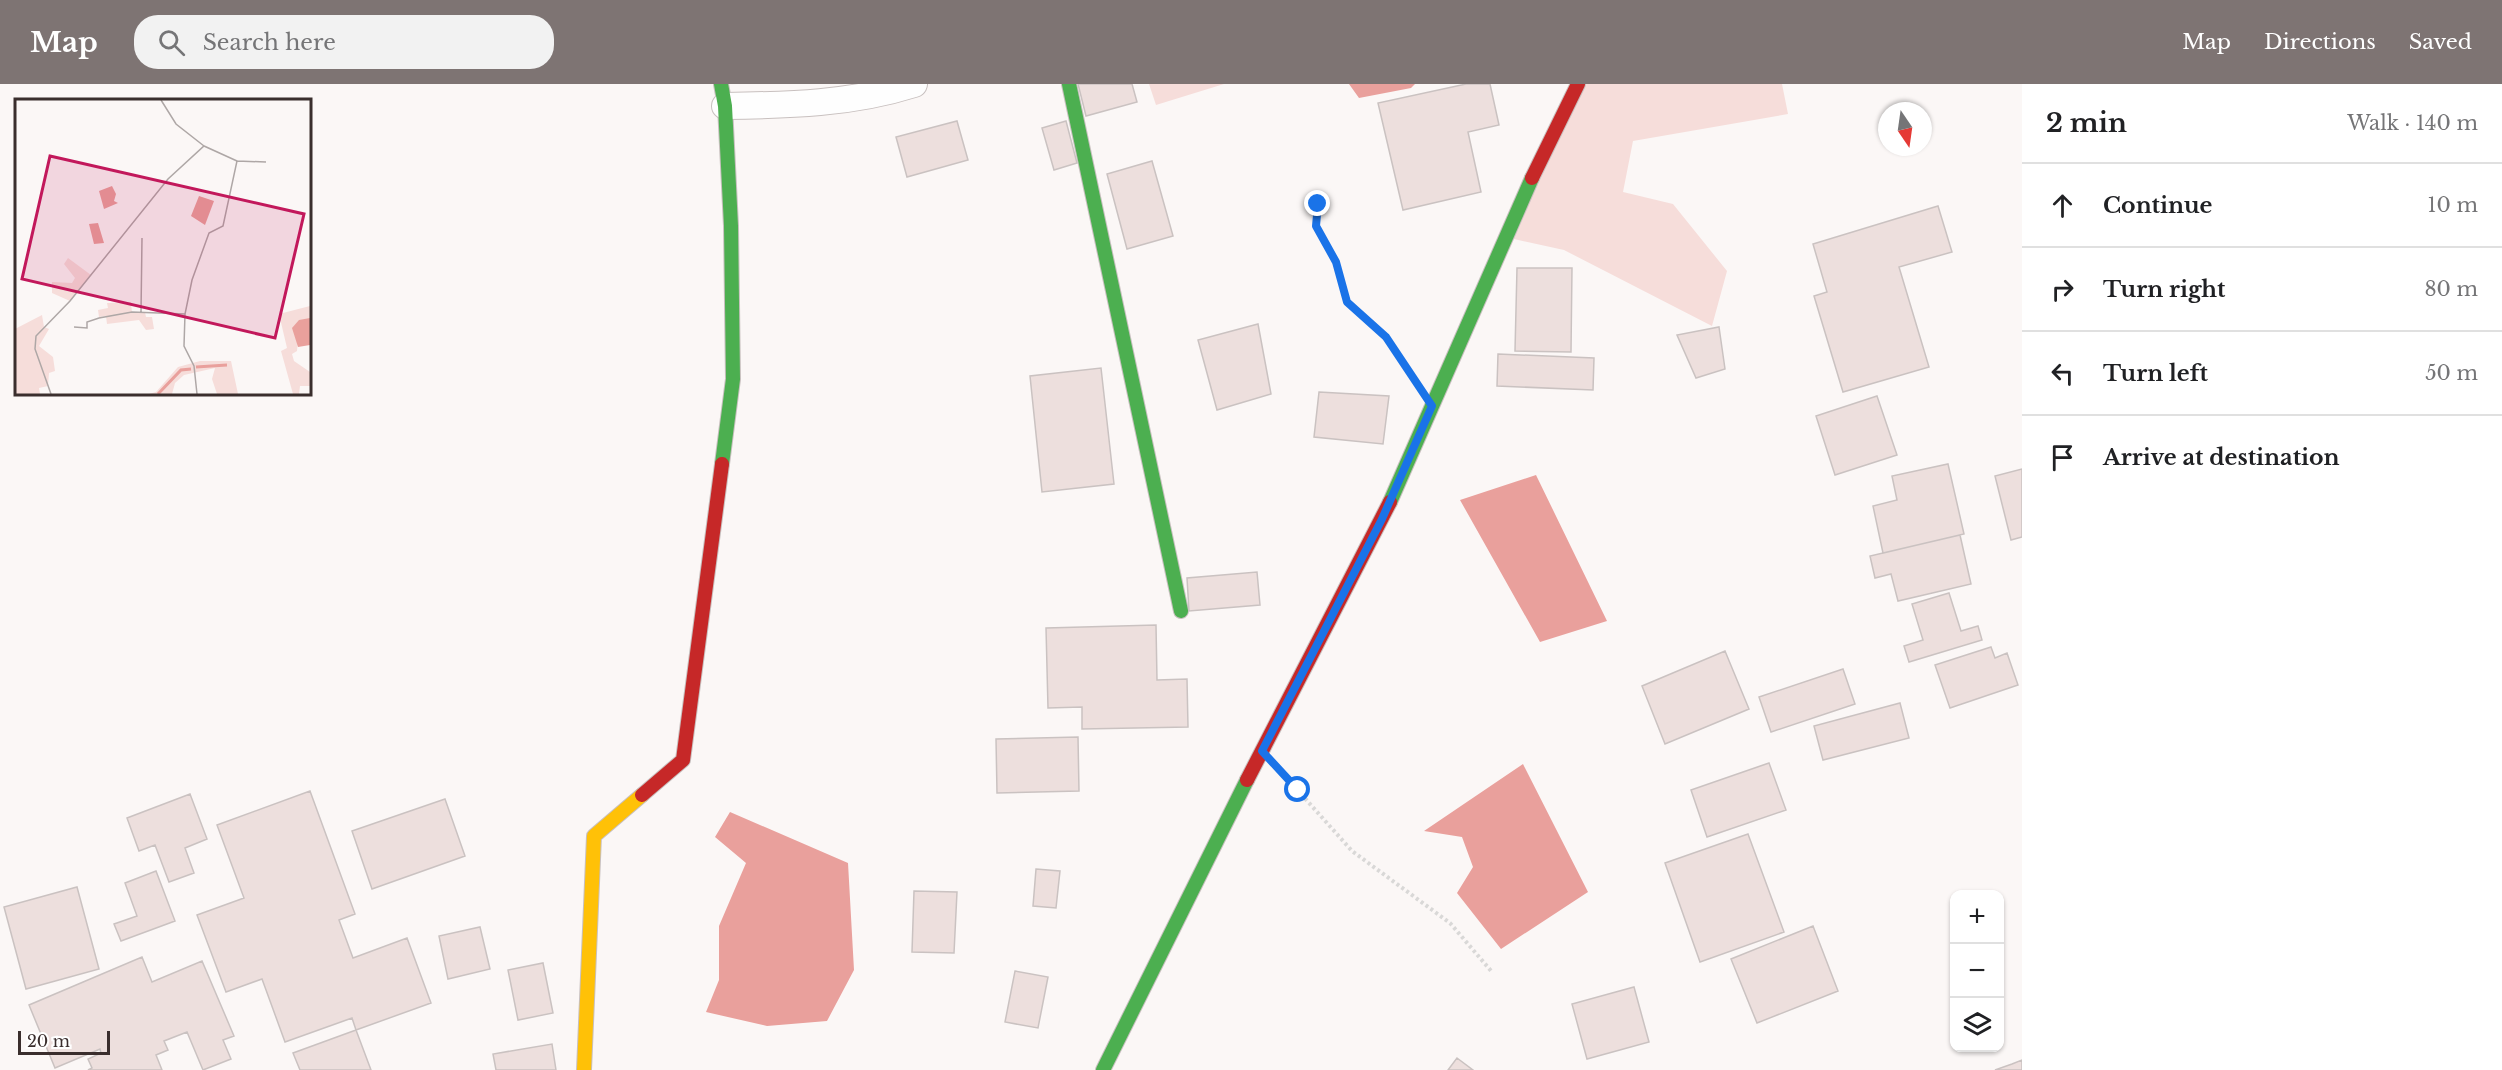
<!DOCTYPE html>
<meta charset="utf-8">
<style>
:root{--surface:#fff;--page:#f2f2f2;--text:#202124;--muted:#757577;--line:#e0e0e0;--accent:#7e7473}
body{margin:0;font-family:"Libre Baskerville",serif;background:var(--page);color:var(--text)}
.controls{position:absolute;right:18px;bottom:18px;display:grid;overflow:hidden;border-radius:12px;box-shadow:0 2px 4px #0004}
.controls button{width:54px;height:54px;display:grid;place-items:center;padding:0;border:0;border-bottom:2px solid var(--line);background:var(--surface);color:var(--text);font:30px sans-serif}
.compass{position:absolute;left:1878px;top:18px;width:54px;height:54px;border-radius:50%;background:var(--surface);box-shadow:0 2px 4px #0004;rotate:167deg}
.scale{position:absolute;left:18px;bottom:15px;width:92px;box-sizing:border-box;padding-left:6px;border:3px solid #3a2e2d;border-top:0;font-size:16px;line-height:21px;white-space:nowrap;color:#3a2e2d;-webkit-text-stroke:4px #fff;paint-order:stroke}
.stop{position:absolute;width:18px;height:18px;margin:-14px;border:4px solid #1a73e8;border-radius:50%;background:#fff}
.stop.end{background:#1a73e8;border-color:#fff;box-shadow:0 2px 6px #0008}
.list{margin:0;padding:0;list-style:none}
h2{display:flex;justify-content:space-between;align-items:center;height:78px;margin:0;padding:0 24px;font-size:26px}
h2 small{font-size:20px;font-weight:400;color:var(--muted)}
.list li{display:grid;grid-template-columns:39px 1fr auto;gap:18px;align-items:center;box-sizing:border-box;height:84px;padding:0 24px;border-top:2px solid var(--line)}
.list b{display:block;font-size:22px;white-space:nowrap}
.list em{font-size:20px;font-style:normal;color:var(--muted)}
.icon{flex:none;width:33px;height:33px;fill:none;stroke:currentColor;stroke-width:2;stroke-linecap:round;stroke-linejoin:round}
.map{position:relative;flex:none;width:2022px;height:986px;overflow:hidden}
header{display:flex;align-items:center;gap:36px;box-sizing:border-box;height:84px;padding:0 30px;background:var(--accent);color:#fff}
header strong{font-size:28px}
nav{display:flex;gap:33px;margin-inline-start:auto;font-size:21px}
.search{width:420px;height:54px;background:var(--page);display:flex;align-items:center;gap:15px;box-sizing:border-box;padding:0 21px;border-radius:24px;color:var(--muted);font-size:22px}
main{display:flex}
aside{flex:1;background:var(--surface)}
.map>svg:first-child{display:block}
.green{fill:#f6ddda}
.water{fill:#e9a09c}
.building{fill:#eddfdd;stroke:#cac2c1;stroke-width:1.5}
.lines{fill:none;stroke-linecap:round;stroke-linejoin:round}
.street-casing{stroke:#c8c0bf;stroke-width:28}
.fast-casing{stroke:#c8c0bf;stroke-width:16}
.slow-casing{stroke:#c8c0bf;stroke-width:16}
.jam-casing{stroke:#c8c0bf;stroke-width:16}
.path{stroke:#d9d8d7;stroke-width:4;stroke-dasharray:3 3;stroke-linecap:butt}
.street{stroke:#fefefe;stroke-width:26}
.fast{stroke:#4caf50;stroke-width:14}
.slow{stroke:#ffc107;stroke-width:14}
.jam{stroke:#c62828;stroke-width:14}
.route{stroke:#1a73e8;stroke-width:8}
.inset-river{fill:none;stroke:#e9a09c;stroke-width:3}
.inset-road{fill:none;stroke:#aea7a6;stroke-width:1.5}
.view{fill:#c2185b;fill-opacity:0.15;stroke:#c2185b;stroke-width:3}
.inset-edge{fill:none;stroke:#3a2e2d;stroke-width:3}
</style>
<header>
<strong>Map</strong>
<div class="search"><svg class="icon" aria-label="search" viewBox="0 0 24 24"><circle cx="10" cy="10" r="6"/><path d="M15 15l6 6"/></svg>Search here</div>
<nav><a>Map</a><a>Directions</a><a>Saved</a></nav>
</header>
<main>
<div class="map">
<svg width="2022" height="986" viewBox="0 0 2022 986">
<rect width="100%" height="100%" fill="#fbf7f6"/>
<!-- green -->
<path class="green" d="M1149,0H1224L1156,21Z
M1578,0H1782L1788,30L1633,57L1623,108L1673,120L1727,187L1712,242L1564,166L1505,153Z"/>
<!-- water -->
<path class="water" d="M1349,0H1415L1411,4L1359,14Z
M1536,391L1607,537L1540,558L1460,416Z
M1523,680L1588,808L1501,865L1457,809L1473,783L1462,753L1424,747Z
M730,728L848,779L854,886L827,937L767,942L706,928L719,896V842L746,779L715,753Z"/>
<!-- building -->
<path class="building" d="M1078,0H1132L1137,18L1086,32Z
M1466,0H1490L1499,41L1468,48L1481,108L1403,126L1378,19Z
M957,37L968,76L907,93L896,53Z
M1066,37L1077,79L1054,86L1042,44Z
M1152,77L1173,152L1127,165L1107,90Z
M1938,122L1952,168L1899,183L1929,283L1843,308L1814,212L1827,208L1813,160Z
M1517,184H1572L1571,268L1515,267Z
M1258,240L1271,310L1217,326L1198,256Z
M1719,243L1725,285L1696,294L1677,251Z
M1498,270L1594,274L1593,306L1497,302Z
M1101,284L1114,400L1042,408L1030,292Z
M1319,308L1389,312L1383,360L1314,353Z
M1877,312L1897,371L1835,391L1816,332Z
M1948,380L1964,450L1883,469L1873,422L1897,416L1892,392Z
M2022,385V453L2011,456L1995,392Z
M1960,451L1971,500L1898,517L1891,490L1875,494L1870,472Z
M1257,488L1260,521L1189,527L1187,494Z
M1949,509L1961,547L1978,542L1982,556L1909,578L1904,562L1923,556L1912,520Z
M1156,541L1157,596L1187,595L1188,643L1082,645V623L1048,624L1046,544Z
M1991,563L1995,574L2007,569L2018,601L1950,624L1935,581Z
M1725,567L1749,625L1665,660L1642,602Z
M1843,585L1855,620L1771,648L1759,613Z
M1900,619L1909,654L1823,676L1814,642Z
M1078,653L1079,707L997,709L996,655Z
M1769,679L1786,726L1707,753L1691,706Z
M310,707L355,830L339,836L353,874L407,854L431,919L356,946L352,934L285,958L262,895L226,908L197,831L244,814L217,741Z
M190,710L207,755L185,764L194,789L169,798L155,761L139,767L127,734Z
M445,715L465,772L372,805L352,747Z
M1748,750L1784,848L1700,878L1665,779Z
M1036,785L1060,787L1056,824L1033,822Z
M156,787L175,837L121,857L114,840L137,832L125,799Z
M77,803L99,885L26,905L4,823Z
M914,807L957,808L954,869L912,868Z
M1813,842L1838,907L1757,939L1731,875Z
M480,843L490,885L448,895L439,852Z
M142,873L152,898L202,877L234,952L223,956L231,975L203,986L187,948L164,957L168,966L156,971L162,986H88L92,984L88,975L101,969L100,965L55,984L29,921Z
M543,879L553,929L518,936L508,886Z
M1015,887L1048,893L1038,944L1005,938Z
M1634,903L1649,958L1587,975L1572,920Z
M356,946L371,986H300L293,969Z
M552,960L556,986H496L493,970Z
M1457,974L1473,986H1448Z
M2022,976V986H1995L2012,980Z"/>
<g class="lines">
<defs>
<path id="street" d="M725,22C789,21 851,20 914,0"/>
<path id="fast" d="M721,0L725,22L731,142L733,295L722,380
M1069,0L1181,527
M1390,418L1532,94
M1103,986L1247,696"/>
<path id="slow" d="M584,986L594,752L642,711"/>
<path id="jam" d="M1532,94L1578,0
M1247,696L1390,418
M642,711L683,676L722,380"/>
</defs>
<!-- street casing -->
<use href="#street" class="street-casing"/>
<!-- fast casing -->
<use href="#fast" class="fast-casing"/>
<!-- slow casing -->
<use href="#slow" class="slow-casing"/>
<!-- jam casing -->
<use href="#jam" class="jam-casing"/>
<!-- path -->
<path class="path" d="M1318,120L1316,142L1336,178L1347,218L1386,253L1412,291
M1285,692L1352,767L1450,839L1492,888"/>
<!-- street -->
<use href="#street" class="street"/>
<!-- fast -->
<use href="#fast" class="fast"/>
<!-- slow -->
<use href="#slow" class="slow"/>
<!-- jam -->
<use href="#jam" class="jam"/>
</g>
<g class="lines">
<!-- route -->
<path class="route" d="M1298,706L1262,667L1382,435L1432,322L1386,253L1347,218L1336,178L1316,142L1318,120"/>
</g>
<!-- overview -->
<g transform="translate(15 15)">
<rect width="296" height="296" fill="#fbf7f6"/>
<path d="M53,159L76,176L55,202L37,194V183L57,184L60,179L49,165ZM116,203L117,214L130,213L131,218H137L139,230L131,231L124,221L92,225L91,217L84,218L83,211L93,209L92,204ZM295,207V224V220L283,242L282,252L277,255L279,262L295,273V287H285L284,295H278L266,252L272,249L264,215ZM27,216L29,228L34,230L24,247L38,258L40,272L34,274L33,287L24,289L25,295H0V230ZM185,262H216L223,295H202L197,280L200,269L169,276L160,284L157,295H134L141,293L163,268Z" fill="#f6ddda"/>
<path d="M97,87L101,95L99,102L103,104L89,110L84,92ZM184,97L199,102L190,126L176,117ZM83,124L89,144L79,145L74,125ZM295,219V246L283,248L277,229L284,221Z" fill="#e9a09c"/>
<path class="inset-river" d="M181,268L212,266M143,295L166,271L176,270"/>
<path class="inset-road" d="M146,1L161,25L189,47M222,62L251,63M126,214L127,139M59,228L72,229V223L84,219L117,213L170,215M36,295L20,250L21,237L55,202L153,80L189,47L222,62L208,127L194,134L177,181L170,215L169,247L179,267L182,295"/>
<path class="view" d="M35,57L289,115L260,239L7,180Z"/>
<rect width="296" height="296" class="inset-edge"/>
</g>
</svg>
<div class="controls">
<button>+</button>
<button>−</button>
<button><svg class="icon" aria-label="layers" viewBox="0 0 24 24"><path d="M12 4l9 5-9 5-9-5zM3 14l9 5 9-5"/></svg></button>
</div>
<svg class="compass" viewBox="-18 -18 36 36"><path d="M0-13l5 13h-10z" fill="#e53935"/><path d="M0 13l5-13h-10z" fill="#757577"/></svg>
<div class="scale">20 m</div>
<div class="stop" style="left:1298px;top:706px"></div>
<div class="stop end" style="left:1318px;top:120px"></div>
</div>
<aside>
<h2>2 min<small>Walk · 140 m</small></h2>
<ul class="list">
<li><svg class="icon" aria-label="ahead" viewBox="0 0 24 24"><path d="M12 20V5M6 11l6-6 6 6"/></svg><div><b>Continue</b></div><em>10 m</em></li>
<li><svg class="icon" aria-label="right" viewBox="0 0 24 24"><path d="M7 20v-9h11M14 6l5 5-5 5"/></svg><div><b>Turn right</b></div><em>80 m</em></li>
<li><svg class="icon" aria-label="left" viewBox="0 0 24 24"><path d="M17 20v-9H6M10 6l-5 5 5 5"/></svg><div><b>Turn left</b></div><em>50 m</em></li>
<li><svg class="icon" aria-label="arrive" viewBox="0 0 24 24"><path d="M6 21V4h12l-3 4 3 4H6"/></svg><div><b>Arrive at destination</b></div></li>
</ul>
</aside>
</main>
